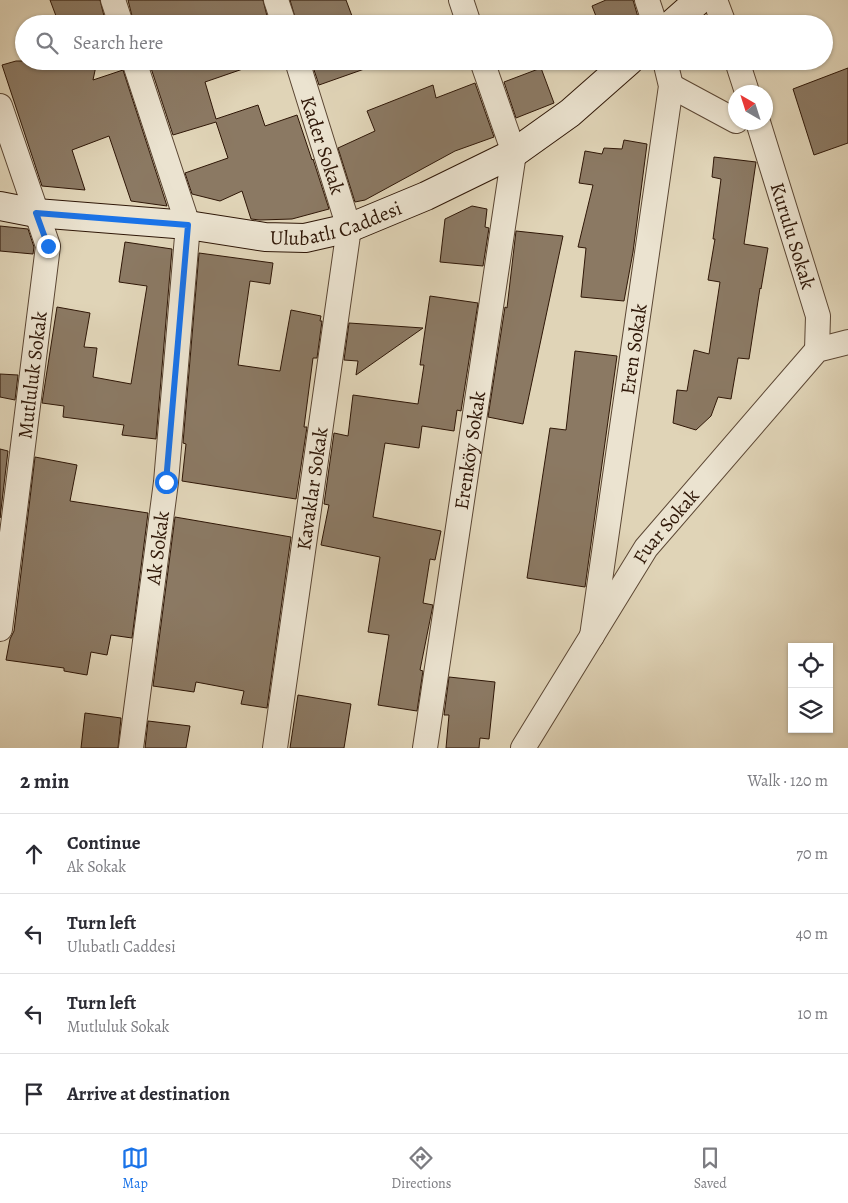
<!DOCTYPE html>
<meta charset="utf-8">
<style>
:root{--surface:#fff;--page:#f7f7f7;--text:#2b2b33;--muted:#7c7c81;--line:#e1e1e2;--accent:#1a73e8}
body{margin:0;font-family:Alegreya,serif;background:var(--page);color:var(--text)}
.controls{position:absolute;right:15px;bottom:15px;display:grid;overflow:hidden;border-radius:0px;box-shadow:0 1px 4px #0004}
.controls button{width:45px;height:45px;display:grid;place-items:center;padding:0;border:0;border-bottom:1px solid var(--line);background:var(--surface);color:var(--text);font:25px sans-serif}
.compass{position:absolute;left:728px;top:85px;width:45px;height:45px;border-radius:50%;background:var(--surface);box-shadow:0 1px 4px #0004;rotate:321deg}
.stop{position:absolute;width:15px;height:15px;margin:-11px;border:4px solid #1a73e8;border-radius:50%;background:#fff}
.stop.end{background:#1a73e8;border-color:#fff;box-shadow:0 1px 5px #0008}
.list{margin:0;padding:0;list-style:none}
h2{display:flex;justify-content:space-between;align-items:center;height:65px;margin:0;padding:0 20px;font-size:21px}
h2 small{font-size:16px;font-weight:400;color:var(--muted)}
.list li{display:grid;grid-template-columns:32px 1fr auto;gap:15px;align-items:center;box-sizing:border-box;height:80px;padding:0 20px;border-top:1px solid var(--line)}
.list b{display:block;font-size:19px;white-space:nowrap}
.list p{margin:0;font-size:16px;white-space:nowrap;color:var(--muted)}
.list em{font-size:16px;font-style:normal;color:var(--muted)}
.icon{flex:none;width:28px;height:28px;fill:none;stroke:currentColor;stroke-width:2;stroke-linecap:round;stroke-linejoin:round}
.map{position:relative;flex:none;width:848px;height:748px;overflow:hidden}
.search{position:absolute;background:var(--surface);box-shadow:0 1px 4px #0004;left:15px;right:15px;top:15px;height:55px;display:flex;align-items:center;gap:12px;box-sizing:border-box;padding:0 18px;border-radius:28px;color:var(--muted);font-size:19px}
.sheet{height:385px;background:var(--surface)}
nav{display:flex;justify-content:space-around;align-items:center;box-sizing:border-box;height:70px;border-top:1px solid var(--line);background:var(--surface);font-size:14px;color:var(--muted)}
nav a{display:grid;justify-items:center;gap:2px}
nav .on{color:var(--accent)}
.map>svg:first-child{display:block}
.building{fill:#8b7963;stroke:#2f1707}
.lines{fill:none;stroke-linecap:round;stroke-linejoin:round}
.street-casing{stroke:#5b4633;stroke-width:26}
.secondary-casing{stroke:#2f1707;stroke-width:30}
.street{stroke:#ebe3d0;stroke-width:24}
.secondary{stroke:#ebe3d0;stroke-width:28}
.route{stroke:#1a73e8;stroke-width:6}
.labels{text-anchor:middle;stroke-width:5;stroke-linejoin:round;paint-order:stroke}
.street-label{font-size:20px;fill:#2f1707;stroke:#ebe3d0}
</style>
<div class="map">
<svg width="848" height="748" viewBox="0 0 848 748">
<rect width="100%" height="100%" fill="#e0d4b7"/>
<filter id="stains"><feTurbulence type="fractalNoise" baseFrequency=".004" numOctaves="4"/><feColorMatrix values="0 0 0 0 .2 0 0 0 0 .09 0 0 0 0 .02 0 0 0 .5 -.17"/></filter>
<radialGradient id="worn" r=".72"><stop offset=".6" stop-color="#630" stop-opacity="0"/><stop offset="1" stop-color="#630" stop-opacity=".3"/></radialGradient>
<!-- building -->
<path class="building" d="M50,0H100L106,24H59Z
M128,0H263L269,24H134Z
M290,0H346L355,24H297Z
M606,0H633L640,24H599L592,6Z
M16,61H97L93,80L123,70L167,206L131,201L109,136L72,150L85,190L42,186L2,65Z
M152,61H266L205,82L216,119L258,105L265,126L297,115L312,160L313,159L329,209L292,219L260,220L251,219L242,191L220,201L192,194L185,173L228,158L216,122L173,135L149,62Z
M311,61H368L370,67L319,85Z
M541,68L554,103L516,118L504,82Z
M848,68V143L814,155L793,89Z
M475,83L494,137L455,151L365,200L355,202L338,148L375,131L367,111L433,85L436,98Z
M624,140L647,144L633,252L624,301L581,297L586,248L578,247L593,185L579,183L585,151L602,154L604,148L622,149Z
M714,157L756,162L744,244L768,248L761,289L760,288L749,359L738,358L731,399L718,397L711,416L696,430L673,423L677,390L687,391L694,350L709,354L720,282L708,280L715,239H713L721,179L712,177Z
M472,206L487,209L485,227L489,228L483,266L440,262L445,219Z
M0,226L28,229L34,247L33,254L0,251Z
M516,231L563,236L523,424L488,417L505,307L507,308Z
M125,242L172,249L156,439L122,435L124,425L63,417L64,406L42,403L57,307L90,313L84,347L97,348L93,377L131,384L147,286L119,282Z
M199,253L273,263L270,284L250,281L238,365L280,371L291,310L321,316L320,321H322L317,358H313L304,427H307L296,499L182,481L186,444L183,443Z
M430,296L478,303L461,411L457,410L454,431L422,426L419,448L385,443L373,517L441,531L435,560L430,559L423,603L433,605L420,670L423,671L417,711L378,705L389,635L368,632L380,557L321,545L329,505L324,504L334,433L348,436L353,395L418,404L424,365H420Z
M349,323L423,328L356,375L358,361L344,360Z
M575,351L617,356L585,587L527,578L550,428L566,430Z
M0,374L18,375L15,400L0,397Z
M0,449L8,451L0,518Z
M35,457L77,465L70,501L148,513L132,638L111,635L107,655L91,652L87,675L64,671V668L6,660L10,639L14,631Z
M175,517L291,537L267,708L241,704L244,691L196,682L194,692L153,686Z
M449,677L495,682L489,739L480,738L479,748H446L449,715H444Z
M298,695L351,704L344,748H290Z
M85,713L121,718L118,748H81Z
M148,721L190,726L186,748H145Z"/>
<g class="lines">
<defs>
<g id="street">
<path d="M113,0L121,24"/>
<path d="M276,0L284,24"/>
<path d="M461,0L469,24"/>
<path d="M647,0L655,24"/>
<path d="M715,0L724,24"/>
<path d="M737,61L747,92"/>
<path d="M671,86L736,121"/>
<path d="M0,106L48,246L0,629"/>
<path id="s1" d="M758,122L818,316L817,350"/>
<path id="s2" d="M592,636L671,86L665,61"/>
<path id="s3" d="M131,748L166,482L188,225L134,61"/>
<path id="s4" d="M275,748L349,228L297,61"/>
<path id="s5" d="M425,748L514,153L482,61"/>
<path id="s6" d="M523,748L646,548L817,350L848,342"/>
</g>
<g id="secondary">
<path d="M672,24L699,0"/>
<path id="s7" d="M0,206L36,213L188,225L265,237L305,238L349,228L426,196L514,153L570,113L629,61"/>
</g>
</defs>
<!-- street casing -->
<use href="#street" class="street-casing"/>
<!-- secondary casing -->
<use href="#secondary" class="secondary-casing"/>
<!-- street -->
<use href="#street" class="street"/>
<!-- secondary -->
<use href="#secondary" class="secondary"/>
</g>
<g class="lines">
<!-- route -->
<path class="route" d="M48,246L36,213L188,225L166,482"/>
</g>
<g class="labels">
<!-- street labels -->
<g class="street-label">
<text transform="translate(323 145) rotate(72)" y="7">Kader Sokak</text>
<text dy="7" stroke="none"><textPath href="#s7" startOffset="340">Ulubatlı Caddesi</textPath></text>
<text dy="7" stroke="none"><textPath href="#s1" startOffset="119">Kurulu Sokak</textPath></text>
<text dy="7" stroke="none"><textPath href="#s2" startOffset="290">Eren Sokak</textPath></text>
<text transform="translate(32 375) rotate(-83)" y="7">Mutluluk Sokak</text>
<text dy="7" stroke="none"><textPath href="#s5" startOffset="301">Erenköy Sokak</textPath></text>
<text dy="7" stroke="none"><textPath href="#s4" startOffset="262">Kavaklar Sokak</textPath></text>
<text dy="7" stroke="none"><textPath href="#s6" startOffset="264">Fuar Sokak</textPath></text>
<text dy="7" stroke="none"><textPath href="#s3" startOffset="202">Ak Sokak</textPath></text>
</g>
</g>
<rect width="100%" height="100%" filter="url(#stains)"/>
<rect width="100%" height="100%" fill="url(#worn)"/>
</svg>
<div class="controls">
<button><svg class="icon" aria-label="locate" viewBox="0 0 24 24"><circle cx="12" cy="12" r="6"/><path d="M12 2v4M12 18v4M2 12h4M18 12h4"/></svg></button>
<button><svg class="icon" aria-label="layers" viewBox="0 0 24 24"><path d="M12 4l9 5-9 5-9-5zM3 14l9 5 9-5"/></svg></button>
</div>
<svg class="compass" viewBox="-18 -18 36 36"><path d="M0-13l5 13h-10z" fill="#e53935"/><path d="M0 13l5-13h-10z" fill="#7c7c81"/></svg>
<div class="stop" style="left:166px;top:482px"></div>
<div class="stop end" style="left:48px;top:246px"></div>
<div class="search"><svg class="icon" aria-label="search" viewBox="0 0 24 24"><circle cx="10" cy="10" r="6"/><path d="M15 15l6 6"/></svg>Search here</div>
</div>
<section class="sheet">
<h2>2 min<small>Walk · 120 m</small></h2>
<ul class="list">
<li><svg class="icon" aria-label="ahead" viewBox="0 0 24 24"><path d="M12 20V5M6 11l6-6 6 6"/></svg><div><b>Continue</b><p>Ak Sokak</p></div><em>70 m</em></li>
<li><svg class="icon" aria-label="left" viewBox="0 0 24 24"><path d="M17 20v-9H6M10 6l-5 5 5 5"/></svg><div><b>Turn left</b><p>Ulubatlı Caddesi</p></div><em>40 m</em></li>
<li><svg class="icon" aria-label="left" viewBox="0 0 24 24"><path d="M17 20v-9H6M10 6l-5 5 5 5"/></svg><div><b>Turn left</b><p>Mutluluk Sokak</p></div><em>10 m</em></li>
<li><svg class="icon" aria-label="arrive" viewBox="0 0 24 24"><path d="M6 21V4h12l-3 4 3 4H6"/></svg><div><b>Arrive at destination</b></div></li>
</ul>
</section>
<nav>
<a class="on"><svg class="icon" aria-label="map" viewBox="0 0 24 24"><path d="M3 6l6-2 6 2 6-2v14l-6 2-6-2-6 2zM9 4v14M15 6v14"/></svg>Map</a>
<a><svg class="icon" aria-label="directions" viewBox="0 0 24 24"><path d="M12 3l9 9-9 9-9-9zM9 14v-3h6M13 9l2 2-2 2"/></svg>Directions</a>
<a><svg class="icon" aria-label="saved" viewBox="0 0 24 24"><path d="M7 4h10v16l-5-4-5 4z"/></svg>Saved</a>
</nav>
